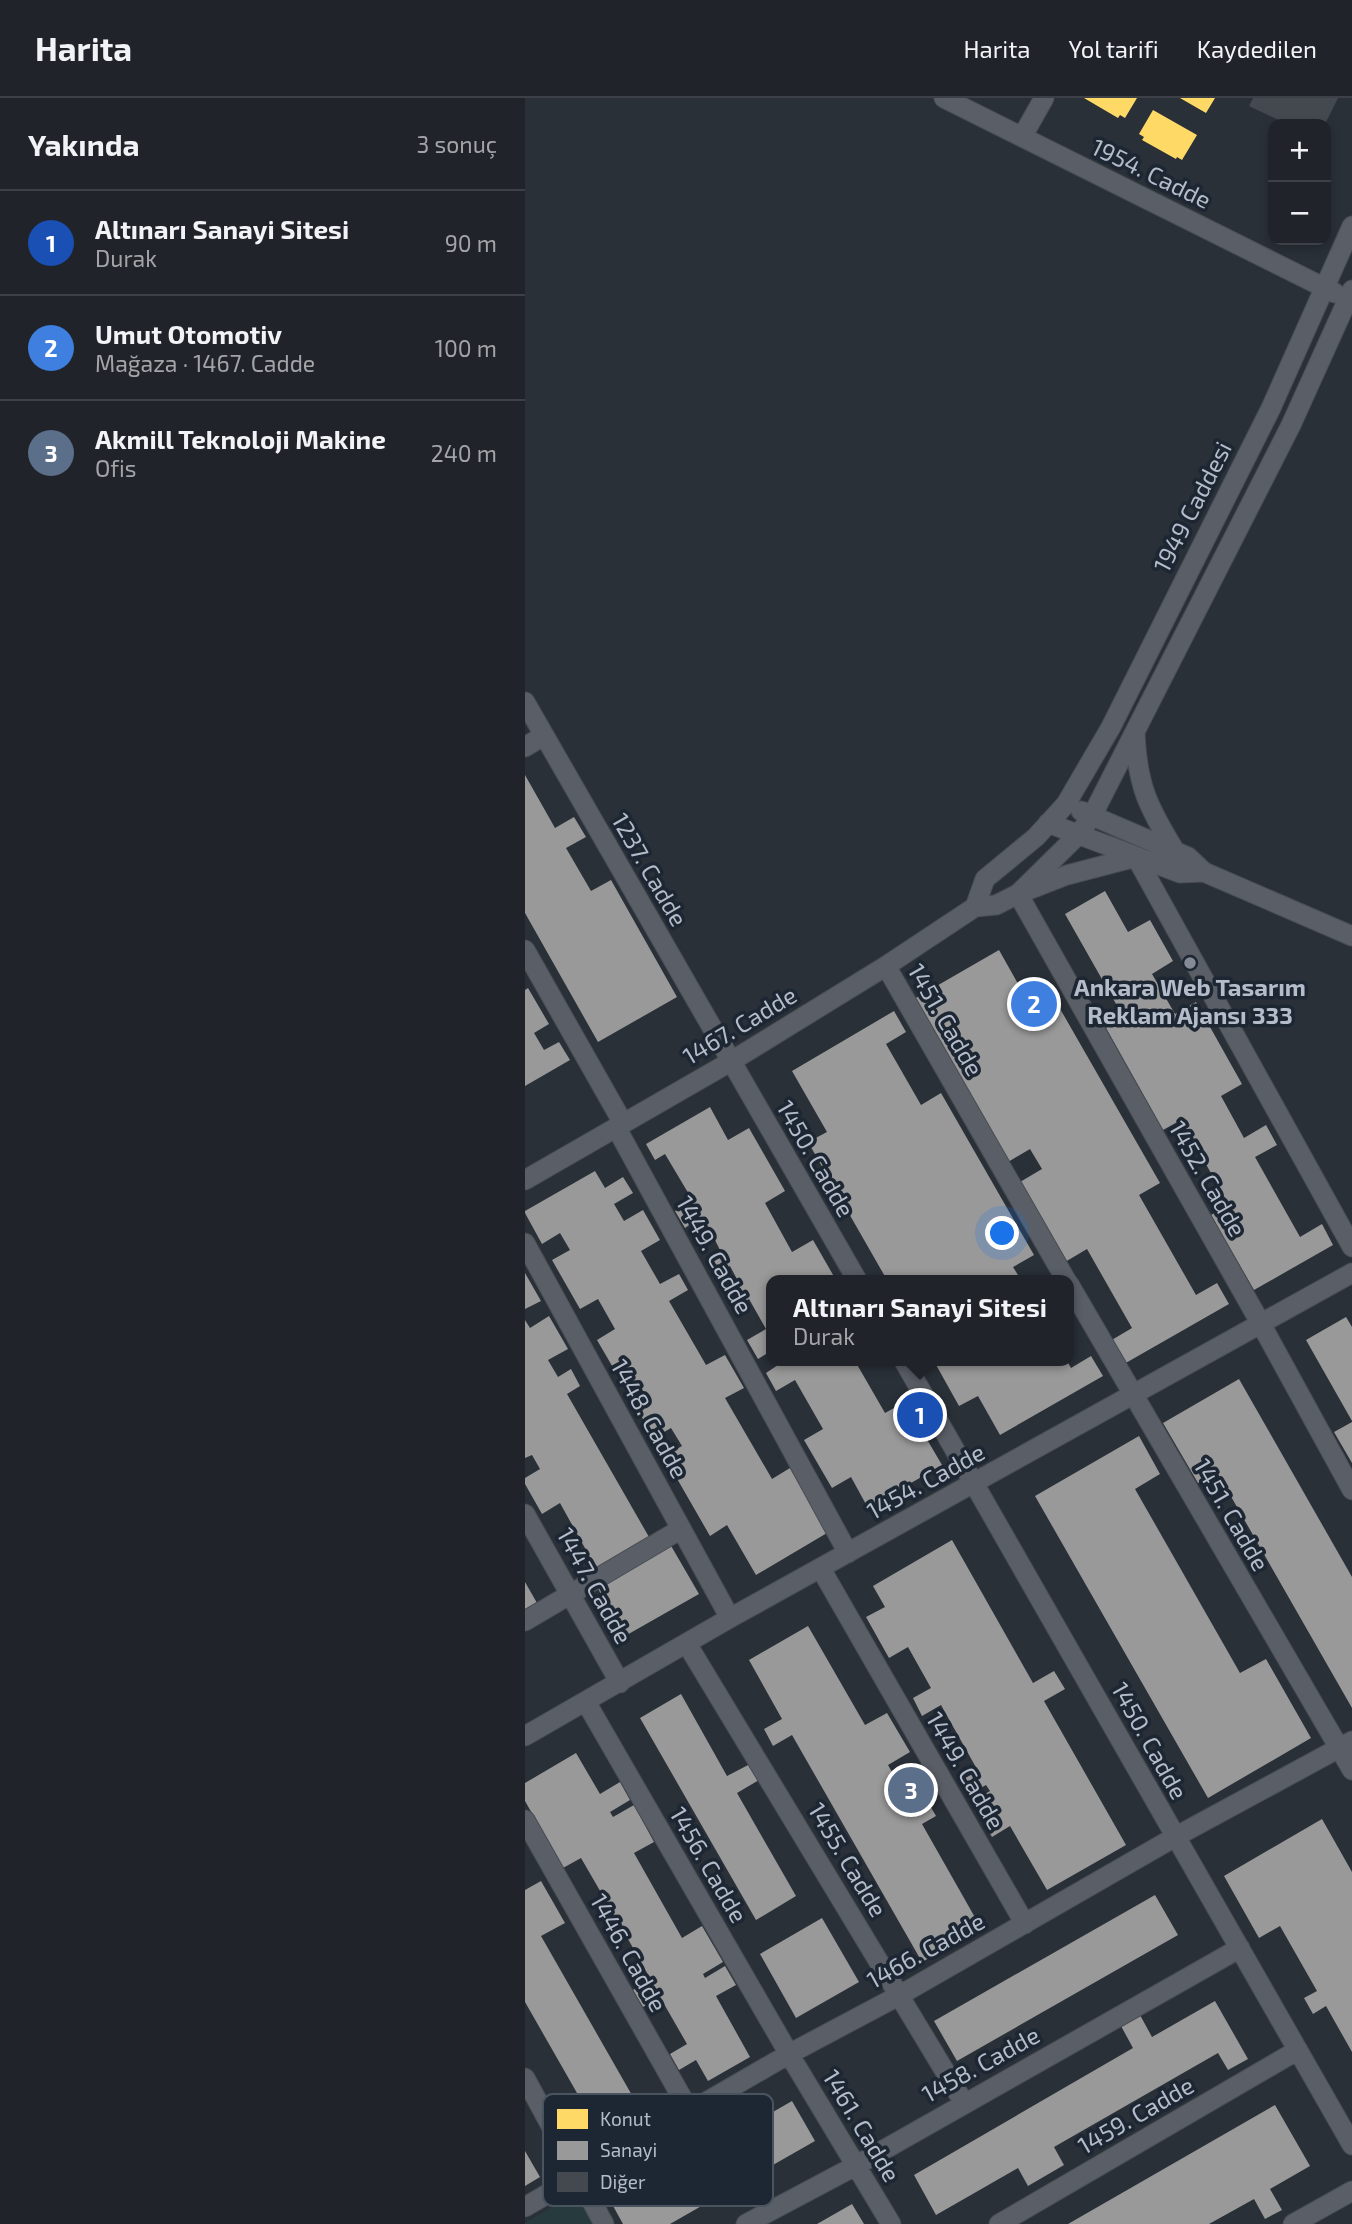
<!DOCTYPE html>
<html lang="tr">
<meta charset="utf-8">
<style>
:root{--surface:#20242a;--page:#2d3036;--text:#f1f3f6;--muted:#a2a4a8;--line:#3d4147;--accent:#848b96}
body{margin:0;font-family:"Exo 2",sans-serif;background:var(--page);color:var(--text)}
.controls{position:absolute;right:21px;top:21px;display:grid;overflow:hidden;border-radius:14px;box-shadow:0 4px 10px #0003}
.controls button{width:63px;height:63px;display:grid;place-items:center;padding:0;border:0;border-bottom:2px solid var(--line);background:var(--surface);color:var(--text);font:35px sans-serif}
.you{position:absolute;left:478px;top:1136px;width:24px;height:24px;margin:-18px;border:5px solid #fff;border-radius:50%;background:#1a73e8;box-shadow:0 0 0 10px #1a73e833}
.badge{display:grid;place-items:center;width:46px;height:46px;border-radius:50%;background:var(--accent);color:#fff;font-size:23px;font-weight:700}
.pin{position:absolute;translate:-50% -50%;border:4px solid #fff;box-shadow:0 2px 7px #0006}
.popup{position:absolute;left:241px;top:1177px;width:308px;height:91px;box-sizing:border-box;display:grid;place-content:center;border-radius:14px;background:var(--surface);filter:drop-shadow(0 2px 5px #0005);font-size:23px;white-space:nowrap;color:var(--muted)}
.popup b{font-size:26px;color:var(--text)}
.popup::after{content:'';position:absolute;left:50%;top:100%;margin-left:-14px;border:14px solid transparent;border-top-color:var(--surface)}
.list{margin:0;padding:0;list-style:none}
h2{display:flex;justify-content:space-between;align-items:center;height:91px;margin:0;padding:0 28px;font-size:30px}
h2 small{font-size:23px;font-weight:400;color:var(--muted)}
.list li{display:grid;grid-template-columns:46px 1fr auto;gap:21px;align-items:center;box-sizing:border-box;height:105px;padding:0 28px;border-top:2px solid var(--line)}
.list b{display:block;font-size:26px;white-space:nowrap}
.list p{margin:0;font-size:23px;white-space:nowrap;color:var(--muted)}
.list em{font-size:23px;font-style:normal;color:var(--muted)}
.map{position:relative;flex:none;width:827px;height:2126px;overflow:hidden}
header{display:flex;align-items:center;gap:42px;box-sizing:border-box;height:98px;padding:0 35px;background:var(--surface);border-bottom:2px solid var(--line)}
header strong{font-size:33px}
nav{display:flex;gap:38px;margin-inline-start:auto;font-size:24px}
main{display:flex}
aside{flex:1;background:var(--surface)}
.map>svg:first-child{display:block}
.green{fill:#273a3e}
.homes{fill:#ffd966}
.industry{fill:#999}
.building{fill:#444950}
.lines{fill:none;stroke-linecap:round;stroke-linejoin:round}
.minor-casing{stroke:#484c53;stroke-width:21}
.minor{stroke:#5a5e66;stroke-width:19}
.poi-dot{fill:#848b96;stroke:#1d2633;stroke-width:2.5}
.labels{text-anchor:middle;stroke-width:7;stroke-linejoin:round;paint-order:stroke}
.street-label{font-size:24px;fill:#b4bcc9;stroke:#1d2633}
.poi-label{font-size:24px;font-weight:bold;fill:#b4bcc9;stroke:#1d2633}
.key{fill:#1d2633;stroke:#4a5360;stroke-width:2}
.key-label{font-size:19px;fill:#b4bcc9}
</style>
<header>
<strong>Harita</strong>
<nav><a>Harita</a><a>Yol tarifi</a><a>Kaydedilen</a></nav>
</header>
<main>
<aside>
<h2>Yakında<small>3 sonuç</small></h2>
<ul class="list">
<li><span class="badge" style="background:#1a4fb4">1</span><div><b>Altınarı Sanayi Sitesi</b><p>Durak</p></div><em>90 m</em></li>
<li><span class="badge" style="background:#3f7fe0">2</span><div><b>Umut Otomotiv</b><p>Mağaza · 1467. Cadde</p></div><em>100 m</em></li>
<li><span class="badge" style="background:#5c6f8a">3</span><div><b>Akmill Teknoloji Makine</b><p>Ofis</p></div><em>240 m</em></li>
</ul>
</aside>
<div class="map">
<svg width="827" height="2126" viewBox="0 0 827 2126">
<rect width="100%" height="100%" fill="#2a3038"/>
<!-- green -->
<path class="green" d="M52,2094L71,2126H0V2125Z"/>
<!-- homes -->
<path class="homes" d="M559,0H612L600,20L595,17L593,20Z
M655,0H690L681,15Z
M628,12L672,37L657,62L652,59L651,61L617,42L619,39L614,36Z"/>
<!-- industry -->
<path class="industry" d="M0,677L30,730L49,719L61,739L41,750L66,793L86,782L152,899L73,944L0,815Z
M580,793L603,834L625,822L648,863L627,876L650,916L671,904L717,986L696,998L719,1040L741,1027L752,1047L730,1059L775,1139L797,1126L808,1147L729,1192L686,1117L704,1107L656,1022L638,1032L581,930L599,920L540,816Z
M474,852L509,914L530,902L635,1085L614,1097L671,1197L692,1185L704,1206L599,1266L585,1243L607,1230L562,1151L540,1164L495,1084L517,1071L505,1051L483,1064L389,901Z
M3,890L24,926L9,935L19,952L34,944L45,962L0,988V892Z
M369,913L381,934L361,946L396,1007L416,995L509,1157L488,1169L496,1182H362L283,1044L302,1034L267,973Z
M185,1009L203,1042L224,1030L260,1093L240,1105L267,1154L288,1142L311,1182H246V1253L233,1261L222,1242L241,1231L224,1201L213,1207L204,1191L214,1185L205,1168L195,1174L185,1158L195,1152L187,1136L176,1142L167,1125L160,1130L150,1113L168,1103L140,1056L130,1062L121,1046Z
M70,1073L80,1090L98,1079L108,1095L89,1106L99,1123L118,1112L135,1142L116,1153L135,1186L154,1176L163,1192L144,1203L181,1267L200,1257L219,1290L200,1300L247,1381L265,1370L302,1435L231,1477L202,1427L185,1438L139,1358L157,1348L146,1330L129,1340L72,1242L90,1231L73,1201L55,1211L27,1162L45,1152L35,1135L17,1146L0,1115V1113Z
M0,1175L16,1203L0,1211Z
M24,1218L43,1251L23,1262L33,1279L46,1271L55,1288L42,1296L124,1439L71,1470L35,1405L17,1416L0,1386V1380L15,1371L7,1357L0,1360V1222L5,1230Z
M821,1219L827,1229V1323L781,1242Z
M566,1258L578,1278L475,1337L453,1298L434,1308L410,1265L414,1263H542L546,1270Z
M259,1263H330L360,1315L380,1304L417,1367L343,1410L326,1379L307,1390L279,1342L298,1331L270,1282L251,1293L241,1275Z
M714,1281L827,1479V1610L692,1374L673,1385L638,1325Z
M827,1324V1365L809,1334Z
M614,1338L635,1376L610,1391L715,1575L741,1561L786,1640L683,1700L510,1398Z
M427,1442L508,1585L529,1573L540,1591L519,1603L601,1747L522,1792L485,1728L467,1739L447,1704L465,1693L461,1687L443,1697L435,1683L453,1673L416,1607L397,1618L388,1600L406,1590L383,1549L364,1560L341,1519L360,1509L348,1488Z
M145,1446L174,1496L100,1538L72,1489Z
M0,1484L12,1505L0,1512Z
M283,1528L340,1627L362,1615L385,1654L363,1667L386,1707L400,1699L411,1718L397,1726L456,1830L397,1864L267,1637L248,1648L239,1631L257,1621L224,1562Z
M156,1596L202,1678L225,1666L234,1682L212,1695L271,1798L231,1822L115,1620Z
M51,1655L75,1696L95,1684L105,1702L85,1714L88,1719L109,1707L129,1744L109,1755L144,1817L157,1840L177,1828L198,1864L178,1876L180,1880L200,1868L211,1887L191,1898L225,1959L183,1983L171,1962L154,1972L145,1956L162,1946L135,1899L118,1909L108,1892L126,1882L103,1841L56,1760L38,1770L0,1703V1685Z
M797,1721L827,1774V1954L801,1908L788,1916L779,1900L792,1893L755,1828L734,1840L699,1778Z
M16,1783L40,1825L16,1838L120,2020L80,2044L0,1904V1792Z
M630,1797L653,1837L432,1963L409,1923Z
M297,1820L334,1884L271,1920L235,1856Z
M690,1903L723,1961L703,1972L693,1955L529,2049L539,2067L503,2088L493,2070L411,2117L389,2077L608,1950L596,1928L615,1917L627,1939Z
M267,2003L290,2043L145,2126H98L87,2106Z
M750,2007L785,2068L745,2091L757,2112L740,2121L729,2101L684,2126H543Z
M0,2053L15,2079L0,2088Z
M327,2106L339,2126H292Z"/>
<!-- building -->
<path class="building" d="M728,0H813L800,26H762L724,8Z"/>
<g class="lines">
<defs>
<path id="minor" d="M419,0L810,195
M497,39L519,0
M0,604L332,1182
M610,634C612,687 623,709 650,753
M0,649L18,638
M556,713L663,759L679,774L827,838
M523,725L655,775L679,774
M450,809L460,781L511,739L541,706L586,629L746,310L827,128
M0,852L98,1025
M361,868L541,1182
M91,1029L323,1455
M0,1082L205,964L361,868L450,809L471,807L493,796L553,737L567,718L766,327L827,192
M0,1145L205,1520
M827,1149L611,759L542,777L493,796L736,1226L827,1392
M544,1186L827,1672
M379,1263L827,2047
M0,1416L95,1585
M296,1471L500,1826
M0,1523L156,1431
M162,1546L439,2005
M61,1604L264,1956L366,2126
M0,1638L205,1520L827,1175
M0,1722L164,2012
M0,1980L79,2126
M0,2109L264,1956L375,1897L650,1739L827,1643
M221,2126L332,2067L715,1850
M474,2126L773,1952
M768,2126L827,2093"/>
</defs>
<!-- minor casing -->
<use href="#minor" class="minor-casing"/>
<!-- minor -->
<use href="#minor" class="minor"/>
</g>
<!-- markers -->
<circle class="poi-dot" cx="665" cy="865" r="7"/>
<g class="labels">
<!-- street labels -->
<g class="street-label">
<text transform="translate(626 76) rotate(26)" y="8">1954. Cadde</text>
<text transform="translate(668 409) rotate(-63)" y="8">1949 Caddesi</text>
<text transform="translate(124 772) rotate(60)" y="8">1237. Cadde</text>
<text transform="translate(420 922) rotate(60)" y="8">1451. Cadde</text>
<text transform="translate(215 928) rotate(-31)" y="8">1467. Cadde</text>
<text transform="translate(290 1061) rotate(60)" y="8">1450. Cadde</text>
<text transform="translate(682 1081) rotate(60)" y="8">1452. Cadde</text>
<text transform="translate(189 1157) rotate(61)" y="8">1449. Cadde</text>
<text transform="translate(124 1321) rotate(61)" y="8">1448. Cadde</text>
<text transform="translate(401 1384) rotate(-29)" y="8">1454. Cadde</text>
<text transform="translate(706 1417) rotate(60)" y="8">1451. Cadde</text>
<text transform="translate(69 1488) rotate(61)" y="8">1447. Cadde</text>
<text transform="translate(624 1643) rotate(61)" y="8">1450. Cadde</text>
<text transform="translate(440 1673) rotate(60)" y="8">1449. Cadde</text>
<text transform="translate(322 1762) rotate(59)" y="8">1455. Cadde</text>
<text transform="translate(183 1767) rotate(60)" y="8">1456. Cadde</text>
<text transform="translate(401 1853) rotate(-29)" y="8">1466. Cadde</text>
<text transform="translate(103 1855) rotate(61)" y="8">1446. Cadde</text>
<text transform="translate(456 1967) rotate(-29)" y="8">1458. Cadde</text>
<text transform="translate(611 2018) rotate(-30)" y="8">1459. Cadde</text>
<text transform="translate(336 2028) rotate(59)" y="8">1461. Cadde</text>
</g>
<!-- poi labels -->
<g class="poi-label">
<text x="665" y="898">Ankara Web Tasarım<tspan x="665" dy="28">Reklam Ajansı 333</tspan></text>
</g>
</g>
<!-- legend -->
<rect x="18" y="1996" width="230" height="112" rx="10" class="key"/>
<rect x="32" y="2011" width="31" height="20" fill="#ffd966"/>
<rect x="32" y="2043" width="31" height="19" fill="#999"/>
<rect x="32" y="2074" width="31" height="20" fill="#444950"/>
<g class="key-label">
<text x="75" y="2028">Konut</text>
<text x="75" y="2059">Sanayi</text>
<text x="75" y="2091">Diğer</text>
</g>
</svg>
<div class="controls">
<button>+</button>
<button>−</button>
</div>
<div class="you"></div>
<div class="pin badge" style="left:395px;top:1317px;background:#1a4fb4">1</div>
<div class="popup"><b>Altınarı Sanayi Sitesi</b>Durak</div>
<div class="pin badge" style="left:509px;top:906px;background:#3f7fe0">2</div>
<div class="pin badge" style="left:386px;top:1692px;background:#5c6f8a">3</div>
</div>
</main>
